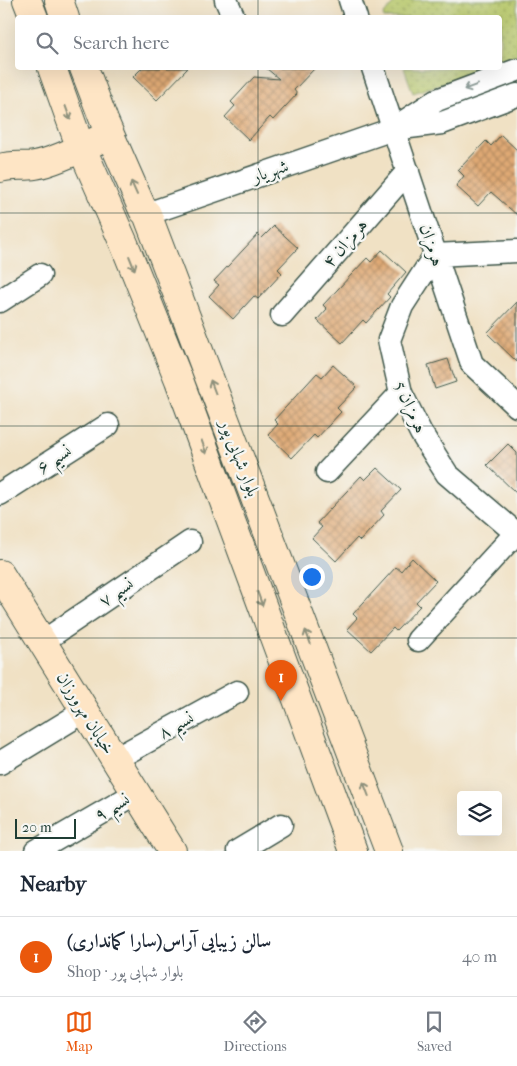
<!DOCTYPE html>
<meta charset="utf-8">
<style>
:root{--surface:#fff;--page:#f6f6f7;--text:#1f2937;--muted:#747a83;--line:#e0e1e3;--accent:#ea580c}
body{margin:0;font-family:"IM FELL French Canon",Amiri,serif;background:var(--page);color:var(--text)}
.controls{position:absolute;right:15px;bottom:15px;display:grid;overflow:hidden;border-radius:5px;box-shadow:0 5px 20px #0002}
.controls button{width:45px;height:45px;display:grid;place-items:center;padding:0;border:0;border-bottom:1px solid var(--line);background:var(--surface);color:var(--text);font:25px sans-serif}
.scale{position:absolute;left:15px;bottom:12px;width:61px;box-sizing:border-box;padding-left:5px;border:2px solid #1f3d34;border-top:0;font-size:14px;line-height:18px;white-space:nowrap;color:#1f3d34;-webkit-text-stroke:4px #f6f6f2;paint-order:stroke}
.you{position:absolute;left:311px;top:576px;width:18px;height:18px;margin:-12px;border:4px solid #fff;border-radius:50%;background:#1a73e8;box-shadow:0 0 0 8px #1a73e833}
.badge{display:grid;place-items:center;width:32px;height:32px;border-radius:50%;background:var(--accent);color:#fff;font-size:16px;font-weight:700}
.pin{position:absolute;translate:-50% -41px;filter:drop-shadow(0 1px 2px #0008)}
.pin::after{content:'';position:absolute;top:26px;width:18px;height:15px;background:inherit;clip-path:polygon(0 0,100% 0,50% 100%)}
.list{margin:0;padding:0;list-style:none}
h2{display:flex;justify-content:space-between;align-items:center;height:65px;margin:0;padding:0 20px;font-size:21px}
h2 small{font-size:16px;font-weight:400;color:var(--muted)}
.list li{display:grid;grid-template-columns:32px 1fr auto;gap:15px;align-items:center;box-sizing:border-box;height:80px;padding:0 20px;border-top:1px solid var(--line)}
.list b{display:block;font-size:19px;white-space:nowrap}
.list p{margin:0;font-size:16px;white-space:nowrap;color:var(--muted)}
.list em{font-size:16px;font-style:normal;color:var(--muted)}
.icon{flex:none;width:28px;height:28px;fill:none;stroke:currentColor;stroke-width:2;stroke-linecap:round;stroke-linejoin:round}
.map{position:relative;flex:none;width:517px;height:851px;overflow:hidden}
.search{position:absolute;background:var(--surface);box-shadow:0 5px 20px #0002;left:15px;right:15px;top:15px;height:55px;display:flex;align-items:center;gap:12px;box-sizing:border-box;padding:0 18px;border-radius:5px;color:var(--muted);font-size:19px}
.sheet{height:145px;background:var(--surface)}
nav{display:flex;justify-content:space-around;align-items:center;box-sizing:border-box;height:70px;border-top:1px solid var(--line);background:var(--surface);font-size:14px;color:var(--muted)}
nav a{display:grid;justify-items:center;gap:2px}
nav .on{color:var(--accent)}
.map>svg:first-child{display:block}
.park{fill:url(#park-dots);stroke:#6b824f}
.building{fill:url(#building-cross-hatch)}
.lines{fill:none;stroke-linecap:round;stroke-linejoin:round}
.street-casing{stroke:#3e564a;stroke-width:25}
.secondary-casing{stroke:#3e564a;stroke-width:30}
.street{stroke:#fff;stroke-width:22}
.secondary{stroke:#fee5c5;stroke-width:28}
.oneway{stroke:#8f9e9a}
.oneway2{stroke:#8e917c}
.grid{fill:none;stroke:#1f3d34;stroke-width:1;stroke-opacity:0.55}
.labels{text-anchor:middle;stroke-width:4.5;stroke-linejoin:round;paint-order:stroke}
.street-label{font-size:18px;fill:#1f3d34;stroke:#f6f6f2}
</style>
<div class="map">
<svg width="517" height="851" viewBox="0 0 517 851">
<defs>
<pattern id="park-dots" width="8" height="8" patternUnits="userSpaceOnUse" patternTransform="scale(1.25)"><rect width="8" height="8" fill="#b7c76a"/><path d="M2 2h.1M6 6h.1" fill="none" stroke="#94a358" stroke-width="1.8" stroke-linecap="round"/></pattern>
<pattern id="building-cross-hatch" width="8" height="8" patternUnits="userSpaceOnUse" patternTransform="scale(1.25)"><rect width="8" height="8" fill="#dfa975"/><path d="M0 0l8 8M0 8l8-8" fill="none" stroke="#b48b61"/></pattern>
</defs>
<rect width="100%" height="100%" fill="#f6f6f2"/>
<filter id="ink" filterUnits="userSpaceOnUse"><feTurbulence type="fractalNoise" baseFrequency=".02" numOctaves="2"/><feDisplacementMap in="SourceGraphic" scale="10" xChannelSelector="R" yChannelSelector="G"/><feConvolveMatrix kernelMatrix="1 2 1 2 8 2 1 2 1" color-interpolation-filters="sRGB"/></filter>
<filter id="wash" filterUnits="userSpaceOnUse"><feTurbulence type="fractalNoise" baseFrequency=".0096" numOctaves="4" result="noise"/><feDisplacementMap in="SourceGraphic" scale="20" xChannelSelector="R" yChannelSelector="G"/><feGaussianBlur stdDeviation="1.12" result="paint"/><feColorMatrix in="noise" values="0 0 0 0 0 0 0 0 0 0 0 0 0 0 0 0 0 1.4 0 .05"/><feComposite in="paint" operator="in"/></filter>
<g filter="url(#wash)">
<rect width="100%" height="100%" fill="#f0e1c4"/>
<!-- park -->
<path class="park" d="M397,0H517V59L500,65V18H384L383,15Z
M404,68H492L413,93Z"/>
<g id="blocks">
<!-- building -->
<path class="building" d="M142,68H188L157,100L133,77Z
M266,68H315L294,90L297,94L273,120L270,117L249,140L225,117L235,106L231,102L254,77L279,79Z
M501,135L517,150V215L491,192L478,206L456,186L464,176L458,170L486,141L491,146Z
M274,226L298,248L278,269L282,273L258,299L254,296L233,319L209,296L219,285L214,281L258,234L262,238Z
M382,250L406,272L387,294L390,297L366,323L363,320L342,343L317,320L327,309L323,305L367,258L371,262Z
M517,302V362L487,333Z
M448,359L456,382L435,389L428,365Z
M333,365L357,387L337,408L341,412L317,438L314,435L292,458L268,435L278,424L274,420L317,373L322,377Z
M508,444L517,453V494L487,465Z
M377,468L401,490L381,511L384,515L360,541L357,538L336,561L312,538L322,527L317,523L361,476L365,480Z
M412,558L436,581L416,602L420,606L396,631L393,628L371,651L347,629L357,618L353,614L396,567L401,571Z"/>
</g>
</g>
<g filter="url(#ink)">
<use href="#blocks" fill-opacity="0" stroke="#3e564a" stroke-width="1"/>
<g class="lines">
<defs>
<path id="street" d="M226,0L234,18
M350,0L356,18
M373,68L472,364L517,406
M396,127L437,100L517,70
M147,214L393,129L442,123L517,95
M517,251L435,255L402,306L389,340L401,393L421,433L447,474L517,534
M0,301L40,275
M282,315L408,171
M327,472L401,393
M0,494L108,425
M418,640L516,533
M42,642L190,542
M115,759L237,692
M0,763L85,711
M36,851L136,793
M238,851L281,825"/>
<path id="secondary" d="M27,0L34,18
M59,0L65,18
M52,68L76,135L125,246L179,380L353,851
M84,68L105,123L143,210L147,214L389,851
M0,168C13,164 23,167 35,165C53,162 82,148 98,140
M0,574L172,851"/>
</defs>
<!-- street casing -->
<use href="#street" class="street-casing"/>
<!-- secondary casing -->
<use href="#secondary" class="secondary-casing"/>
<!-- street -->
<use href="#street" class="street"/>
<!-- secondary -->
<use href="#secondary" class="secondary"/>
</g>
<!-- one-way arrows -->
<defs><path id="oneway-shaft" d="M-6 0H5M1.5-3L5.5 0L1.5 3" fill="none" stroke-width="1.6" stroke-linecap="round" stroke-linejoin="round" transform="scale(1.25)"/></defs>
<use class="oneway" href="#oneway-shaft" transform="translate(471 87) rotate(160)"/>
<g class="oneway2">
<use href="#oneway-shaft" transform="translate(68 113) rotate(70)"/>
<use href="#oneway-shaft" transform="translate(134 188) rotate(-114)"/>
<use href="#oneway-shaft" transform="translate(132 263) rotate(68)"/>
<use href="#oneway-shaft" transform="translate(213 387) rotate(-111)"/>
<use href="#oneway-shaft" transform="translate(204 447) rotate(70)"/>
<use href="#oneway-shaft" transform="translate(260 599) rotate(70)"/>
<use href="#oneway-shaft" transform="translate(308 637) rotate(-111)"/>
<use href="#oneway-shaft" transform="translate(366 789) rotate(-111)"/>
</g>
</g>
<!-- grid -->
<path class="grid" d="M258,0V18M258,68V851M0,213H517M0,426H517M0,638H517"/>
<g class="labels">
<!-- street labels -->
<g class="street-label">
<text transform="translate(270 171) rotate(-19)" y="6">شهریار</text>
<text transform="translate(345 243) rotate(-49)" y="6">هرمزان ۴</text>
<text transform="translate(432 245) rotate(72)" y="6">هرمزان</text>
<text transform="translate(411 407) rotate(66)" y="6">هرمزان 5</text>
<text transform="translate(240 458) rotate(69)" y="6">بلوار شهابی پور</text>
<text transform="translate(54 459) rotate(-33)" y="6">نسیم ۶</text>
<text transform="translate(116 592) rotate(-34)" y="6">نسیم ۷</text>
<text transform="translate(86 713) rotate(58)" y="6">خیابان مهرورزان</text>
<text transform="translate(176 725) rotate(-29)" y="6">نسیم ۸</text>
<text transform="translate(112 807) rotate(-30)" y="6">نسیم ۹</text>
</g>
</g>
</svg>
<div class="controls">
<button><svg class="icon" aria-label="layers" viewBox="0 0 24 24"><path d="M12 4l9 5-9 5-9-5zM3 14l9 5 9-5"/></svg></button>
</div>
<div class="scale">20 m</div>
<div class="you"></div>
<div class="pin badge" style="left:281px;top:701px">1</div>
<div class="search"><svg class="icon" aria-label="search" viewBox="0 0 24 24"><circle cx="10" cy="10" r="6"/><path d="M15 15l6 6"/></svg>Search here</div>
</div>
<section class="sheet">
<h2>Nearby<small></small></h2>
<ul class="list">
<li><span class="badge">1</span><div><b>سالن زیبایی آراس(سارا کمانداری)</b><p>Shop · بلوار شهابی پور</p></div><em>40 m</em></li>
</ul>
</section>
<nav>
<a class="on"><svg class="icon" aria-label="map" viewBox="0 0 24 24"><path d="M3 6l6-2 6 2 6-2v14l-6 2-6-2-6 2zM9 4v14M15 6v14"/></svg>Map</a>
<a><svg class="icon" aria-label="directions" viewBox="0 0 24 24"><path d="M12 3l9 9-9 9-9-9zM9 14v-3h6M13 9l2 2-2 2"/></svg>Directions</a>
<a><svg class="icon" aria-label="saved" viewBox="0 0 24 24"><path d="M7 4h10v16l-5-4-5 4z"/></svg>Saved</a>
</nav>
